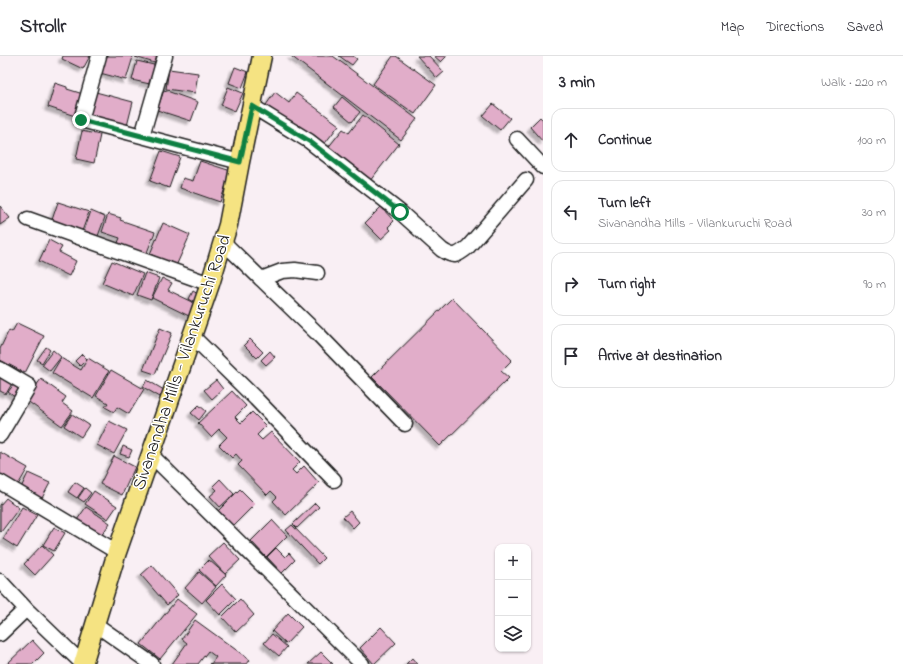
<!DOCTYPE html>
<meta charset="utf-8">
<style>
:root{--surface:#fff;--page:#f2f2f3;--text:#2b2b33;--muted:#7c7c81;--line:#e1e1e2}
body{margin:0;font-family:"Indie Flower",sans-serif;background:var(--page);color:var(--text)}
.controls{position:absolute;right:12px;bottom:12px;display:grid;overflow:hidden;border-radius:8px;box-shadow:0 1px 3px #0004}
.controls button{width:36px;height:36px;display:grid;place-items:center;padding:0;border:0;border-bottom:1px solid var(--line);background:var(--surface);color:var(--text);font:20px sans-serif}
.stop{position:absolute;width:12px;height:12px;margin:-9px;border:3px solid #0b8043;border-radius:50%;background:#fff}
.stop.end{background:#0b8043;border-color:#fff;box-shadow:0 1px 4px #0008}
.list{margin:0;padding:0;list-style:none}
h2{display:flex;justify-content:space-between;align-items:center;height:52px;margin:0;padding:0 16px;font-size:17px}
h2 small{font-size:13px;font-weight:400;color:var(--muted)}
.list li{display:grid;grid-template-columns:26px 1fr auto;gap:12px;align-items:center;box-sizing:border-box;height:64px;margin:0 8px 8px;padding:0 8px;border:1px solid var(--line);border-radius:12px}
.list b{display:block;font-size:15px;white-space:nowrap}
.list p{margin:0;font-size:13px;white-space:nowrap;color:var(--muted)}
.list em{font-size:13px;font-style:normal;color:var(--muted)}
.icon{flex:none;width:22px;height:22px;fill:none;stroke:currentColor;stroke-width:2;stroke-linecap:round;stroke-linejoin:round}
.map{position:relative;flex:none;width:543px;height:608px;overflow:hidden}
header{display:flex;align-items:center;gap:24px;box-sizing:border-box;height:56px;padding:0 20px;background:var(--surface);border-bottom:1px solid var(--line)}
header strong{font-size:19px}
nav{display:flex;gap:22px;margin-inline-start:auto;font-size:14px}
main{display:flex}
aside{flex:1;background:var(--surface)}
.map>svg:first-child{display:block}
.building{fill:#e1adc9;stroke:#1c1c1c;filter:url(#shadow)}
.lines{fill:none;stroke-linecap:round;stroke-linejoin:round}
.minor-casing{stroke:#1c1c1c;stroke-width:17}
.major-casing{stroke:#1c1c1c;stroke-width:21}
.minor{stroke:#fff;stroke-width:14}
.major{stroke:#f5e382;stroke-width:18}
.route{stroke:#0b8043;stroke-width:5}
.labels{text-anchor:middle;stroke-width:3;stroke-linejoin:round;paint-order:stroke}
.street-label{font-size:18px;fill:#1c1c1c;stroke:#fff}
</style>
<header>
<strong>Strollr</strong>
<nav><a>Map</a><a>Directions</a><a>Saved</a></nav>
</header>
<main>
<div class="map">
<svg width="543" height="608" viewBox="0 0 543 608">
<defs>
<filter id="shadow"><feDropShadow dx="-3.5" dy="3.5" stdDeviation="1" flood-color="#0004"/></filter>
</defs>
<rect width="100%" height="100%" fill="#f9eff4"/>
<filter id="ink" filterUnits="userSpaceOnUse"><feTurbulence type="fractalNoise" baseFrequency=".025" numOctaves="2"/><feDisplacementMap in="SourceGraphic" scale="8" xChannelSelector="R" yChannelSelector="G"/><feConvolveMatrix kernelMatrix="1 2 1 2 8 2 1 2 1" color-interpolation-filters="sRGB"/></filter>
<g filter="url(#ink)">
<!-- building -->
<path class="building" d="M63,0H90L83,13L62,3Z
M104,0H130L133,1L126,24L100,17Z
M136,0H161L158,8L135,1Z
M291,0H333L417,63L401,84Z
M339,0H353L357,3L352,9Z
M393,0H396L436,29L415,58L373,28Z
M417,0H429L444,16L437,22Z
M434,0H447L441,6Z
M137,5L158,10L154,29L132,24Z
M235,11L248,16L242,32L229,27Z
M169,13L198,17L195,37L166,33Z
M55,27L67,31V33L83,38L75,60L48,51Z
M228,31L243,37L235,55L221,49Z
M164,34L198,46L191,65L157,54Z
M92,35L133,46L127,70L86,60Z
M275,36L289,47L296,37L339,69L322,91L266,49Z
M342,41L360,56L352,66L334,51Z
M493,48L510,62L500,74L483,60Z
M363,59L399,88L369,126L327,93L343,73L349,77Z
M540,61L543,64V86L530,71Z
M82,75L100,79L94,107L76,103Z
M161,95L180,101L169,132L150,125Z
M200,105L231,115L220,146L180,132L183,122L193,125Z
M58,146L89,156L81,178L51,167Z
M0,150L10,162L0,169Z
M381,151L394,165L388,171L391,174L381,183L365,167Z
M91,155L105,161L98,180L84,175Z
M108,158L121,162L120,164L155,176L146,199L117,189L120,182L102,176Z
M163,167L190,179L176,210L150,198Z
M49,184L62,191L59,196L76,205L69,220L39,205Z
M112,205L143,218L133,240L102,227Z
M145,217L159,222L151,244L137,239Z
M162,222L172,227L168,234L197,248L191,261L152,242Z
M193,235L198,238L194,246L189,243Z
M452,242L512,304L501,315L509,322L440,390L372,321Z
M17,267L44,280L25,317L0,304V293L9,274L12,276Z
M160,272L172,277L155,318L143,314Z
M250,283L263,296L257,302L244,289Z
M46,291L50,294L42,307L37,304Z
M53,294L61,301L50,315L42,309Z
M270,295L275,301L266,309L261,304Z
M82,298L87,303L80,310L75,305Z
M61,302L81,314L88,302L109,315L93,342L52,317Z
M111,314L144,333L129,358L117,351L114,356L105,351L108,347L96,340Z
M3,317L14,324L6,338L0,335V322Z
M41,323L66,341L62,347L73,355L62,370L26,344Z
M147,324L164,334L160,341L143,331Z
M216,324L223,333L212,343L204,334Z
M14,328L23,333L16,342L8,336Z
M232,335L246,350L235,361L241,367L252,356L266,370L257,379L262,384L271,376L300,406L292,414L296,418L304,410L319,427L286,459L273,445L277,441L271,435L267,439L238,409L242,405L236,398L232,402L219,389L227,381L219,373L211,381L198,367Z
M199,349L206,355L199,364L191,357Z
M72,358L89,369L81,381L64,370Z
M109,365L127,374L114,398L97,389Z
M123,390L132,394L129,401L120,398Z
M0,396L28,412L18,429L0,419Z
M114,400L135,411L122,439L100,428Z
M28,417L50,427L41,444L20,434Z
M220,423L234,438L220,451L210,440L217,434L213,430Z
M75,426L84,432L77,442L68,436Z
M85,432L91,437L84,446L78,442Z
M240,433L255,448L233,470L218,455Z
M94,435L117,450L108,463L85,448Z
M6,442L19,452L1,476L0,475V449Z
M315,447L319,451L297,472L293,468Z
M22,451L37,459L17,492L3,483Z
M86,451L110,467L99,483L75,467Z
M350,455L359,466L353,472L343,461Z
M272,464L287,480L266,501L251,485Z
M292,469L324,502L318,508L286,474Z
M54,471L65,477L54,495L43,489Z
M223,486L240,504L225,518L208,500Z
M42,489L53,499L35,519L24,508Z
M276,492L285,501L289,497L295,504L282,517L267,501Z
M209,504L226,519L216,530L199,514Z
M152,509L178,539L167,549L141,519Z
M199,516L216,531L202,547L185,532Z
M222,528L236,543L220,559L206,544Z
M177,543L197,558L160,603L141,588Z
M240,543L254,559L236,576L222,561Z
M288,557L302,571L286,588L272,575Z
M195,564L250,604L247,608H209L210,607L211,608L216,601L208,595L198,608H172L187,587L182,583Z
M381,571L396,587L374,608L360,592Z
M272,578L287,591L279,600L264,587Z
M32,584L44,597L33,608H7Z
M321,596L333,608H308Z
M412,602L417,608H406Z"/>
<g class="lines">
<defs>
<path id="minor" d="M99,0L81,64L240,106
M252,50L309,85L400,156L442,194C454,202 457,200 468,191L526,124
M142,80L165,0
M517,83L543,111
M28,163L210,228
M223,186L319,279L405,368
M261,223L282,215L295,214L317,217
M192,280L256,343L334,424
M0,313L29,330L0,379
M150,398L362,608
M0,426L117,496
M0,525L26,553L83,608
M95,568L152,608
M0,578L26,553"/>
<path id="major" d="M83,608L117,496L210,228L228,169L240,106L262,0"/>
</defs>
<!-- minor casing -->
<use href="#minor" class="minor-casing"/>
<!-- major casing -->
<use href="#major" class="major-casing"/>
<!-- minor -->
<use href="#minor" class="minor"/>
<!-- major -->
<use href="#major" class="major"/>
</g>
</g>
<g class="lines" filter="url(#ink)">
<!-- route -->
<path class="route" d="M81,64L240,106L252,50L309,85L400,156"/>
</g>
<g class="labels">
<!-- street labels -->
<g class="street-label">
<text transform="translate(181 306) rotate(-71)" y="6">Sivanandha Mills - Vilankuruchi Road</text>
</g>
</g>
</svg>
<div class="controls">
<button>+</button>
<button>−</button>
<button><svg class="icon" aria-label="layers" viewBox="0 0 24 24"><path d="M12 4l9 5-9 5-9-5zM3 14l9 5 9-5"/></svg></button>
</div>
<div class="stop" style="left:400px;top:156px"></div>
<div class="stop end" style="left:81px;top:64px"></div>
</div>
<aside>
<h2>3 min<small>Walk · 220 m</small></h2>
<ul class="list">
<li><svg class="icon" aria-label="ahead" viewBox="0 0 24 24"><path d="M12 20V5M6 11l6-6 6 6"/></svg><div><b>Continue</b></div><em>100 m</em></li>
<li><svg class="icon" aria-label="left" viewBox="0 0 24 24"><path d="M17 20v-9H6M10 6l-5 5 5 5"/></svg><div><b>Turn left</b><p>Sivanandha Mills - Vilankuruchi Road</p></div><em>30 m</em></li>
<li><svg class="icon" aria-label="right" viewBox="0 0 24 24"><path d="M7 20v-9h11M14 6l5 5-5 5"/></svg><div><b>Turn right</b></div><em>90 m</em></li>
<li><svg class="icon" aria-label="arrive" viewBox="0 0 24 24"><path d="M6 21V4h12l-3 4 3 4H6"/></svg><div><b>Arrive at destination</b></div></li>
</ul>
</aside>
</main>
